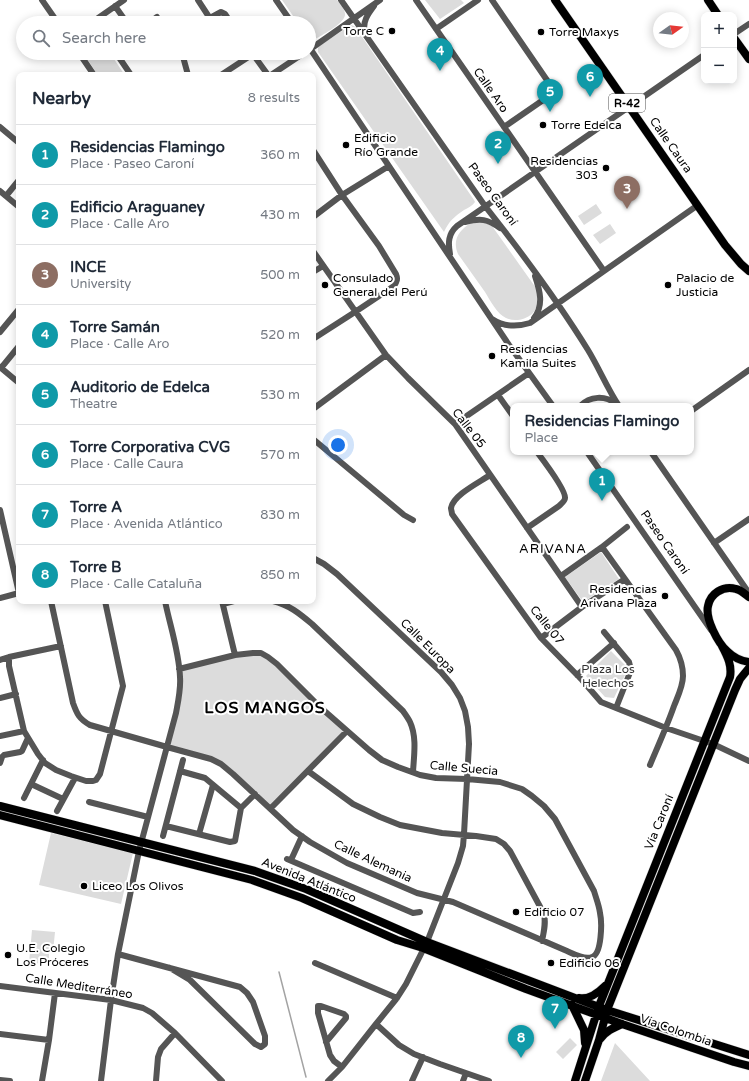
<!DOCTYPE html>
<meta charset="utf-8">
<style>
:root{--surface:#fff;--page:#f2f2f3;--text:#1f2937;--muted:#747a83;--line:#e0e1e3;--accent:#000}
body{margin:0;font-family:"Varela Round",sans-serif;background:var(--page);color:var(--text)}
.controls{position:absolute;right:12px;top:12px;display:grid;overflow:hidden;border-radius:8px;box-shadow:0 2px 10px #0003}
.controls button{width:36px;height:36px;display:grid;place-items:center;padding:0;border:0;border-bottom:1px solid var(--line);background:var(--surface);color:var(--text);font:20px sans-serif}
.compass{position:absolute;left:653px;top:12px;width:36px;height:36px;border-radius:50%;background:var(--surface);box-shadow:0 2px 10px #0003;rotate:75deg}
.you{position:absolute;left:338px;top:445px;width:14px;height:14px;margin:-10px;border:3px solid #fff;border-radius:50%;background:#1a73e8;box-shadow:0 0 0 6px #1a73e833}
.badge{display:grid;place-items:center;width:26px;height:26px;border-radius:50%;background:var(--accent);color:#fff;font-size:13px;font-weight:700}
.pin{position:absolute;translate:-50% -33px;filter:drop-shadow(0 1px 2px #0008)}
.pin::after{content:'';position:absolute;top:21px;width:14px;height:12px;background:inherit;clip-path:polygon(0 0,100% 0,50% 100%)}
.popup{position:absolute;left:510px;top:403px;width:184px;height:52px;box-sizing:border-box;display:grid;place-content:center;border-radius:8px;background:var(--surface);filter:drop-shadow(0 1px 3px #0005);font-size:13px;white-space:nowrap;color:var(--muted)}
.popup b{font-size:15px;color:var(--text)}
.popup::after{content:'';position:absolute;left:50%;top:100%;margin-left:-8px;border:8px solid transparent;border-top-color:var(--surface)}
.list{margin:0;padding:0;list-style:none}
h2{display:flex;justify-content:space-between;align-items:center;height:52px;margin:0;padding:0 16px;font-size:17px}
h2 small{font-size:13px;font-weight:400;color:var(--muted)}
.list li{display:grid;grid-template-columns:26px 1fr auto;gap:12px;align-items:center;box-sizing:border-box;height:60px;padding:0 16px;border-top:1px solid var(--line)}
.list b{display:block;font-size:15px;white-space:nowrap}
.list p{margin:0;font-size:13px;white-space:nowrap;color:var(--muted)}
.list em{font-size:13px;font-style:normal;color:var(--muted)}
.icon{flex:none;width:22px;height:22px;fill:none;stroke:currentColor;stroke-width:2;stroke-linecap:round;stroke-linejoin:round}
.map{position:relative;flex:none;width:749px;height:1081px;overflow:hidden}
.search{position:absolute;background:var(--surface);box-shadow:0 2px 10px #0003;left:16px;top:16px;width:300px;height:44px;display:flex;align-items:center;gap:10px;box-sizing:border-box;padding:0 14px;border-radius:22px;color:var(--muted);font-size:15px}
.panel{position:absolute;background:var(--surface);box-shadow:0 2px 10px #0003;left:16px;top:72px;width:300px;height:532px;border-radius:8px}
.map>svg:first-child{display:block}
.green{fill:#dcdcdc}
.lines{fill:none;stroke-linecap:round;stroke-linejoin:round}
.stream{stroke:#a3a3a3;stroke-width:1.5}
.major-casing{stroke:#dbdbdb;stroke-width:9}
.minor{stroke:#555;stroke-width:6}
.major{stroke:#000;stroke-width:8}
.poi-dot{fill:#000;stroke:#fff;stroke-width:1.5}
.labels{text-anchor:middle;stroke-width:4;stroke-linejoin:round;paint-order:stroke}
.shield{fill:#fff;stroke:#4c4c4c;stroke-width:1}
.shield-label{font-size:11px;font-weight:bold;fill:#000}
.poi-label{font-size:12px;fill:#000;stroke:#fff;text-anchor:start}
.street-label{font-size:12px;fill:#000;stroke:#fff}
.park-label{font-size:12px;fill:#333;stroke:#fff}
.neighbourhood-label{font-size:13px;letter-spacing:1px;fill:#000;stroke:#fff}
.district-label{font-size:16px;font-weight:bold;letter-spacing:1px;fill:#000;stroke:#fff}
</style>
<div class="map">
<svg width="749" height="1081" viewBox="0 0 749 1081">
<rect width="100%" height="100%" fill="#fff"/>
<!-- green -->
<path class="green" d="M282,0H337C340,4 345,9 345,14C346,22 326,33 319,37C316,39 313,39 309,38V23H298Z
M425,0H461L464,3L440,19Z
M351,25L354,26L356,28L474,200L475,202C472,206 468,208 464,210C454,217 449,221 444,232L318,52V48L319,46Z
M83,53H110L124,74L122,75H98Z
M596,204L602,213L584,225L578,216Z
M471,223C479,221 486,223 492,226L536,288C538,296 539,307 532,314C525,320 514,322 506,318C497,314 490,300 485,292C476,279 467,267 458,254C452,240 459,230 471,223Z
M610,224L616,233L600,244L593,235Z
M601,552L619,579L583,602L565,577Z
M611,651L626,666V673L614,698L605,697L586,676Z
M261,653L347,731L271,808L221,764L167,747L176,713L179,669L235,655Z
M51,833L133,853L121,904L39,885Z
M32,930L55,932L53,952L49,951V964L29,963Z
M570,1038L577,1045L563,1059L556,1052Z
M615,1043L650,1081H601Z"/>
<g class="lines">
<!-- stream -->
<path class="stream" d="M279,972L306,1077"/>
<defs>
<path id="major" d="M555,0L725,245L741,264L749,271
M708,0L718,15
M734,38L749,59
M749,597C745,594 741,590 736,589C723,585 710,594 708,606C705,619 718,643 727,651C733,657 741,661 749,662
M0,806L255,871L306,889L427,942L575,998L607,1010L749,1055
M0,815L252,880L302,898L397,940L423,948L526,989L622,1024L734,1062L749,1066
M579,998C589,1000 598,993 605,986
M572,1005L584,1030L585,1043
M600,1039C606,1031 613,1028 622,1024
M575,1081L599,1006L730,677C732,666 728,657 722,646
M585,1081L599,1040L607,1010L735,690L740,679L749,668"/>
</defs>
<!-- major casing -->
<use href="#major" class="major-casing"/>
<!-- minor -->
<path class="minor" d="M42,0L58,23
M198,0L213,23
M276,0L292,23
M341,0L485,206C522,253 557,300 588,350C599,368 607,388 619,406
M416,0L604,271
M492,0L551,86C553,90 552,93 549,96L504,127
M115,6L127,23
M210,18L221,12L225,14L231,23
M91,23L124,0
M149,23L157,17
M436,29L478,0
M365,32C362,22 368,14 374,6
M734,34L749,24
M309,47L509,345L553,406
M309,50L380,0
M79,53L94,75
M116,53L131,75
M182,53L188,75
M252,53L268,75
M221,75L253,54
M271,75L304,53
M0,127L19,143
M313,150L342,195L379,246L396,274C398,279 397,281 394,286L355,312L313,339
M0,191L19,207
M6,196L19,180
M313,217L342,195L389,166
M465,222C481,218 487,219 500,228
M313,251L386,355L408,378L455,424L582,607
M450,254C448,243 448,234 457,226L704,55
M313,272L323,266
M534,318C544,305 540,291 535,276
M492,319C504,327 517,327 530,323L698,205
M0,332L19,309
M0,367L19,383
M1,368L19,346
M498,395L513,416
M580,406C590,396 605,395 616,404
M313,409L386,355
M691,411L749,370
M455,424L529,373
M313,439L404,515L413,520
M587,452L711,630
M651,452L749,593
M490,475C480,482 453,495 451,508C451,510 452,512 452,514L541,638L582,680L601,702L666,728L713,744L749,761
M0,510L19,593
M527,528L559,506C561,504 565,501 565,498C566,490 543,460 537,452
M714,543L749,519
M602,547L676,650C681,659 683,666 683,676C683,686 678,696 674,706C667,726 658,746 650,765
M313,558L324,564L337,574L441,672L452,685L460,698L465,711L468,727L469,744L464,834L463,846L458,863L427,942L406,984L397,998L376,1024L342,1067L328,1081
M561,576L602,547L627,527
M0,598L19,593
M51,601L73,703C77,714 79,719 90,725L167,747L211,759L221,764L233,774L293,830L310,842L347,863L417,893L453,902L567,951C574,954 584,960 592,957C602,954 602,922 600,913C599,905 596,898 594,891L555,819L544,806L532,796L522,789L500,782L467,779L436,778L420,775L398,767L382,760L369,750L320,707L277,664L268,657L261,653H253L235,655L179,669
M222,601L235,655
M273,601C289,605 299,613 312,624L403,711C405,714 408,718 410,722C417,737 414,755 413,772
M223,604L234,601
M604,632L629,662L631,670L616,708
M541,638L582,607L625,579
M61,646L9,657V666L24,731L38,754L45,763L56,770L71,776L86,781H93L96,780L100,774L123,686L105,601
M0,660L9,657
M577,675L614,643
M0,698L16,694
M0,736L24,731
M0,763L2,757L4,755L20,752L22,751L28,738
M180,771L205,778L241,808
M308,771L353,804L380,817L400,825L442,833L476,836L496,839L504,844L510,851L544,914C546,923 544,931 542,941
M31,784L63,799
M24,798L43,760
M89,802L148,817
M271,808L347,731
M57,811L75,778
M166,826L230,842L235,841L241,808L255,794
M199,834L213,785
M163,836L183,760
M287,859L413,913L420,912
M291,860L302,836
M118,954L240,987L247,993L253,1002L265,1036V1044L261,1047L255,1044L190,980L170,968
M315,963L397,998
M0,986L111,1000L143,1008L152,1013L175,1033L222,1081
M376,1024L399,1045L414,1054L440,1064L489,1081
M0,1034L49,1040
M326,1042L346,1018V1016L344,1014L321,1006H318V1013L330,1055L334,1061L342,1067
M0,1080L10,1081
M42,1081L49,1040L55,993
M101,1081L111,1000L118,954L139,851L176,713C178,702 181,689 180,677C179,651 170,626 165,601
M156,1081L158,1057L161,1049L175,1033
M412,1081L423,1057
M463,1081L466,1073"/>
<!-- major -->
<use href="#major" class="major"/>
</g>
<!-- markers -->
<g class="poi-dot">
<circle cx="392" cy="31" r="4"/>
<circle cx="541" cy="32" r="4"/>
<circle cx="543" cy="125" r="4"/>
<circle cx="346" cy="145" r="4"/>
<circle cx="606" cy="168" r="4"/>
<circle cx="325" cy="285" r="4"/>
<circle cx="668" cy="285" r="4"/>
<circle cx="492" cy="356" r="4"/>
<circle cx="665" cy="596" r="4"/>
<circle cx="84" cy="886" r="4"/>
<circle cx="516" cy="912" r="4"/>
<circle cx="8" cy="955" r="4"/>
<circle cx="551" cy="963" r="4"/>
</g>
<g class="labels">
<!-- shield labels -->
<rect class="shield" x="609" y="94" width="36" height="18" rx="3"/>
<g class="shield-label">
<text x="627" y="107">R-42</text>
</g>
<!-- poi labels -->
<g class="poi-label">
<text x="384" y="35" text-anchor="end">Torre C</text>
<text x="549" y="36">Torre Maxys</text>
<text x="551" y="129">Torre Edelca</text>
<text x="354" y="142">Edificio<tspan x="354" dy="14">Río Grande</tspan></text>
<text x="598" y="165" text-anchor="end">Residencias<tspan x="598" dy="14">303</tspan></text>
<text x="333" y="282">Consulado<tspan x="333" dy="14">General del Perú</tspan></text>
<text x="676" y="282">Palacio de<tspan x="676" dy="14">Justicia</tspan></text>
<text x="500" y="353">Residencias<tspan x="500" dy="14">Kamila Suites</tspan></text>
<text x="657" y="593" text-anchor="end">Residencias<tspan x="657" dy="14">Arivana Plaza</tspan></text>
<text x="92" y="890">Liceo Los Olivos</text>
<text x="524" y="916">Edificio 07</text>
<text x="16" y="952">U.E. Colegio<tspan x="16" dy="14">Los Próceres</tspan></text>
<text x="559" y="967">Edificio 06</text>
</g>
<!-- street labels -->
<g class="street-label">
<text transform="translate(491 90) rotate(55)" y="4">Calle Aro</text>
<text transform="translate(671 145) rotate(55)" y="4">Calle Caura</text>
<text transform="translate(493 194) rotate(54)" y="4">Paseo Caroní</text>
<text transform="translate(469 428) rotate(52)" y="4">Calle 05</text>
<text transform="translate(665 542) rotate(55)" y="4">Paseo Caroní</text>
<text transform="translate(547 625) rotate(51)" y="4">Calle 07</text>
<text transform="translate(428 646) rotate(45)" y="4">Calle Europa</text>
<text transform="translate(464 768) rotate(5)" y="4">Calle Suecia</text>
<text transform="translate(659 822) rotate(-68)" y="4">Vía Caroní</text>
<text transform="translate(373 861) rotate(25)" y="4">Calle Alemania</text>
<text transform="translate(309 880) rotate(22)" y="4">Avenida Atlántico</text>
<text transform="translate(79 986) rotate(9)" y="4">Calle Mediterráneo</text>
<text transform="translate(676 1030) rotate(19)" y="4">Vía Colombia</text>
</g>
<!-- park labels -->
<g class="park-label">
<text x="608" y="673">Plaza Los<tspan x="608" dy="14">Helechos</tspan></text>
</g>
<!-- neighbourhood labels -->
<g class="neighbourhood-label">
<text x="553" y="553">ARIVANA</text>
</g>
<!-- district labels -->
<g class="district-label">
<text x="265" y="713">LOS MANGOS</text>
</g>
</g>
</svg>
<div class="controls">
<button>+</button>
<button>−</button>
</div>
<svg class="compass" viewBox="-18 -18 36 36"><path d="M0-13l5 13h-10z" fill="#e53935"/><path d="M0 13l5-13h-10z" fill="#747a83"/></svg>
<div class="you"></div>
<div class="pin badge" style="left:602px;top:501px;background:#0f9aa8">1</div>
<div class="popup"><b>Residencias Flamingo</b>Place</div>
<div class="pin badge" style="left:498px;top:164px;background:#0f9aa8">2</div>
<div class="pin badge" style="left:627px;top:209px;background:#8d6e63">3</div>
<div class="pin badge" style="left:440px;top:71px;background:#0f9aa8">4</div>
<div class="pin badge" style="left:550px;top:112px;background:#0f9aa8">5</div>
<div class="pin badge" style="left:590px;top:97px;background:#0f9aa8">6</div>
<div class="pin badge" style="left:555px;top:1029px;background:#0f9aa8">7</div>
<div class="pin badge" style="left:521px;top:1058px;background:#0f9aa8">8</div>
<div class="search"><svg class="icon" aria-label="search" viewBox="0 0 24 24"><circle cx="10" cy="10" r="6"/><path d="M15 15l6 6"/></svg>Search here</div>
<section class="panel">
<h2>Nearby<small>8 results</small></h2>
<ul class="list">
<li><span class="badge" style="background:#0f9aa8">1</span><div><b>Residencias Flamingo</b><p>Place · Paseo Caroní</p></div><em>360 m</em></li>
<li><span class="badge" style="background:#0f9aa8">2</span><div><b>Edificio Araguaney</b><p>Place · Calle Aro</p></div><em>430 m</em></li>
<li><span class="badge" style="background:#8d6e63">3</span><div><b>INCE</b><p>University</p></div><em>500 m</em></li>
<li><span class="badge" style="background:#0f9aa8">4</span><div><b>Torre Samán</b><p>Place · Calle Aro</p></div><em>520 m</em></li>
<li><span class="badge" style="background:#0f9aa8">5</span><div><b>Auditorio de Edelca</b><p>Theatre</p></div><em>530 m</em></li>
<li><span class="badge" style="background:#0f9aa8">6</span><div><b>Torre Corporativa CVG</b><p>Place · Calle Caura</p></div><em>570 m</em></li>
<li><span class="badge" style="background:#0f9aa8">7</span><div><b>Torre A</b><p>Place · Avenida Atlántico</p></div><em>830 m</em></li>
<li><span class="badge" style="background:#0f9aa8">8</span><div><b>Torre B</b><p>Place · Calle Cataluña</p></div><em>850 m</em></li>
</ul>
</section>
</div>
